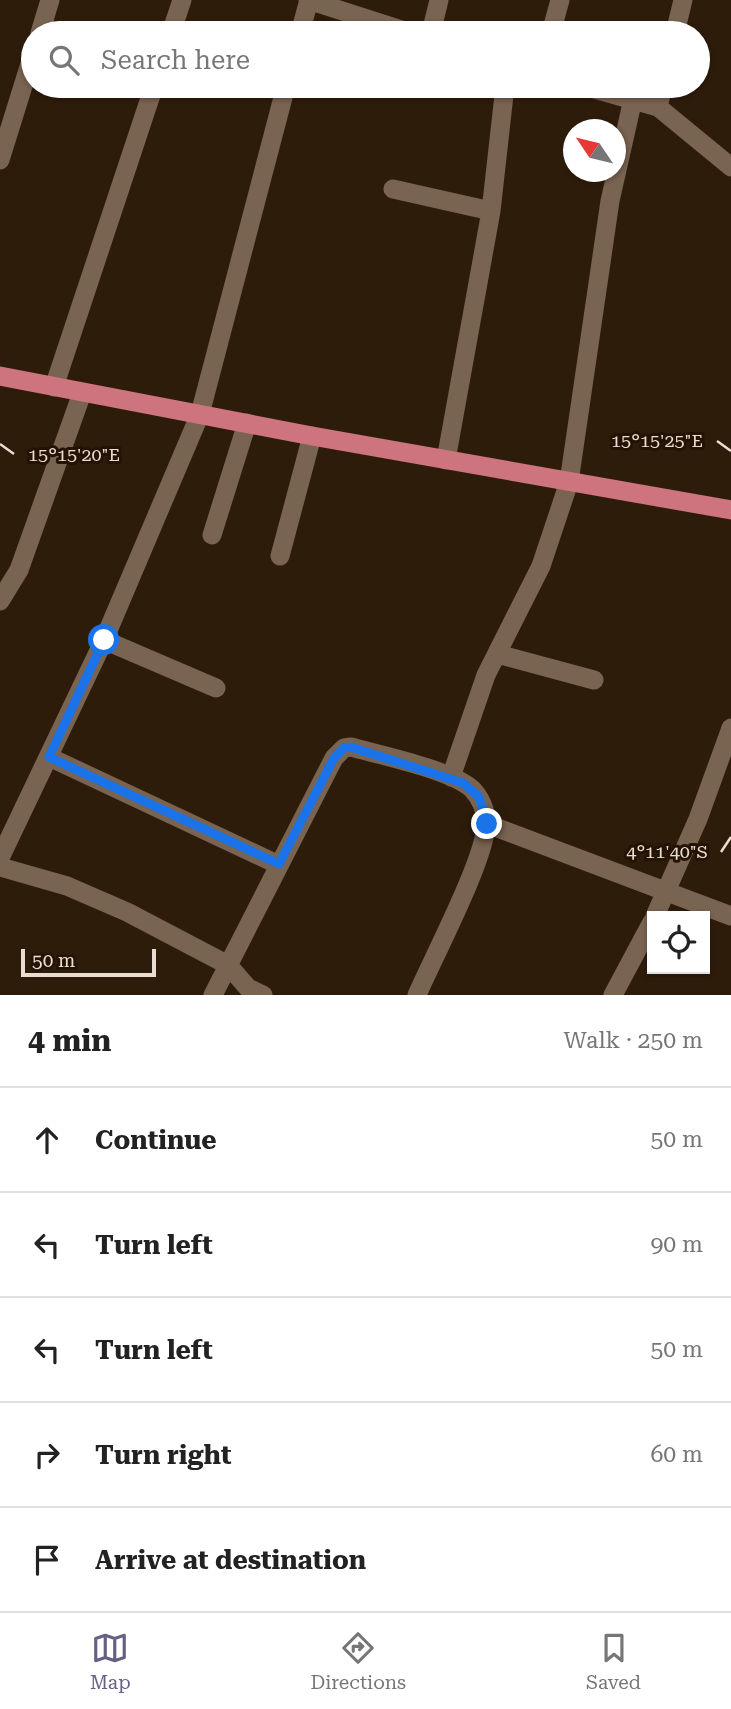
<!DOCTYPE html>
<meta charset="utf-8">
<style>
:root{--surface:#fff;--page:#f2f2f2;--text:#222;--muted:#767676;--line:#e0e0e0;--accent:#666082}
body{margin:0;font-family:"Roboto Serif",serif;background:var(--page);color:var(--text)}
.controls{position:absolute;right:21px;bottom:21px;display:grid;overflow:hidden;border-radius:0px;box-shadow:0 2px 5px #0004}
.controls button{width:63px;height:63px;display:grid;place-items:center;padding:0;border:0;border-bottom:2px solid var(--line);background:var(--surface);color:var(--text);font:35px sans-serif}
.compass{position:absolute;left:563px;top:119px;width:63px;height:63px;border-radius:50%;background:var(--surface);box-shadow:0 2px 5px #0004;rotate:305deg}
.scale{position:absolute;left:21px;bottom:18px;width:135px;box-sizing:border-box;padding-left:7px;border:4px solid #e9dcd2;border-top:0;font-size:19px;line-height:24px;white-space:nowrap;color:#e9dcd2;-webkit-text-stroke:5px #241303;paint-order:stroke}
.stop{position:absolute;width:21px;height:21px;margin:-16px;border:5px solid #1a73e8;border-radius:50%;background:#fff}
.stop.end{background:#1a73e8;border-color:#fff;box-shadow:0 2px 7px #0008}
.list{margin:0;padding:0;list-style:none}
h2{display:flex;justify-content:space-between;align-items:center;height:91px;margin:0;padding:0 28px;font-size:30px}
h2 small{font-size:23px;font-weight:400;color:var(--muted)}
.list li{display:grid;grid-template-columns:46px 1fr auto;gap:21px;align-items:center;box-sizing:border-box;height:105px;padding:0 28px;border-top:2px solid var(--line)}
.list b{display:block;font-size:26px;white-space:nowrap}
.list em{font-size:23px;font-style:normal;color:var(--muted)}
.icon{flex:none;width:38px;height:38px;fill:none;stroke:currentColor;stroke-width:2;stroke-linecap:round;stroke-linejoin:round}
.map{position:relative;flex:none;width:731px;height:995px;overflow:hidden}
.search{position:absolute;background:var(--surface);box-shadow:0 2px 5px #0004;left:21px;right:21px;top:21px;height:77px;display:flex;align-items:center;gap:18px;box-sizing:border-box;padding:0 24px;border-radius:38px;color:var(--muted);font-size:26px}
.sheet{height:616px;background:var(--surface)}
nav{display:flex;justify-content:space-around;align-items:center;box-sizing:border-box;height:98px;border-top:2px solid var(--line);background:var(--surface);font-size:19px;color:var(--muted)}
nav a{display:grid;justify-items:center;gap:4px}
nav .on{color:var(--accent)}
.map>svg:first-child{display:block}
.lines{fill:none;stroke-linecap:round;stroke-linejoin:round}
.minor{stroke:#796351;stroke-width:19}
.trunk{stroke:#cd747e;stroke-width:19}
.route{stroke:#1a73e8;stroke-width:9}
.ticks{fill:none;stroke:#e9dcd2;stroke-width:2.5}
.ticks-label{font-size:18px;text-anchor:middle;fill:#e9dcd2;stroke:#241303;stroke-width:6;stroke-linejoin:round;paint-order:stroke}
</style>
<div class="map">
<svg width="731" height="995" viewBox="0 0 731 995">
<rect width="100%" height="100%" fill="#2e1c0b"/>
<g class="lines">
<!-- minor -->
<path class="minor" d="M308,0L411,33
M40,33L50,0
M171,33L182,0
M300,33L309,0
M431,33L439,0
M551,33L560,0
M675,33L683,0
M584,86L658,107L731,167
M658,107L663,86
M0,160L33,54
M393,189L491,211
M54,387L154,86
M446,460L491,211L505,86
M212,535L247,423
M280,556L312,436
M0,601L19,570L82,393
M104,640L216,688
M497,654L594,680
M49,757L279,865
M451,777L486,675L541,566L569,482L610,201L633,99
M487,824L731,916
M0,858L104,640L200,414L286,86
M0,867L67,886L127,912L228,965L248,988L263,995
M655,916L698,819L731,728
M213,995L334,758L344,748L351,747C380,755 451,770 472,789C480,797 486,810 486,822C488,854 432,960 417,995
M613,995L652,922"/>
<!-- trunk -->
<path class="trunk" d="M0,376L312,436L731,510"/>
</g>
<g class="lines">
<!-- route -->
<path class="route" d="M104,640L49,757L279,864L334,758L344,748L351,747L463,783L479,797L487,824"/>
</g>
<!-- ticks -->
<path class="ticks" d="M717,441L731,451M0,444L14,454M721,852L731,837"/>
<g class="ticks-label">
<text x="657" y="447">15°15'25"E</text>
<text x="74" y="461">15°15'20"E</text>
<text x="667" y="858">4°11'40"S</text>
</g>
</svg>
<div class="controls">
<button><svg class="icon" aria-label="locate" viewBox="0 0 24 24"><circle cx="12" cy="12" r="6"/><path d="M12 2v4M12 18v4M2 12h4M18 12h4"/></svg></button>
</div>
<svg class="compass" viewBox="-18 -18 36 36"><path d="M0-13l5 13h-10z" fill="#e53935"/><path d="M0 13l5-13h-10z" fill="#767676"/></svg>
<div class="scale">50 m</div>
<div class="stop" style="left:104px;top:640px"></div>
<div class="stop end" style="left:487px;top:824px"></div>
<div class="search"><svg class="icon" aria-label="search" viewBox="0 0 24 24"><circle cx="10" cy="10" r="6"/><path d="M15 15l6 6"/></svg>Search here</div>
</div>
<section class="sheet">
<h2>4 min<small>Walk · 250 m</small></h2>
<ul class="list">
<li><svg class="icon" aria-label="ahead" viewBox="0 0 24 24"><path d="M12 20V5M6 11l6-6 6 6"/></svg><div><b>Continue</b></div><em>50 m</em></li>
<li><svg class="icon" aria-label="left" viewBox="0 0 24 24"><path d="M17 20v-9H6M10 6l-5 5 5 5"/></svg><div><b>Turn left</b></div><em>90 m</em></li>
<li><svg class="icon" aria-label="left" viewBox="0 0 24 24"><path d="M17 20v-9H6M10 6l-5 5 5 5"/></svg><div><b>Turn left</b></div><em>50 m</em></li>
<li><svg class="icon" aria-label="right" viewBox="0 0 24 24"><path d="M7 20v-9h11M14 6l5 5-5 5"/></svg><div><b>Turn right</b></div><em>60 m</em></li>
<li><svg class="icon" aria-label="arrive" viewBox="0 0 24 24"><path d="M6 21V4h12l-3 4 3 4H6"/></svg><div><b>Arrive at destination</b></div></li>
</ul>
</section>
<nav>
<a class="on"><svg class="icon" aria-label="map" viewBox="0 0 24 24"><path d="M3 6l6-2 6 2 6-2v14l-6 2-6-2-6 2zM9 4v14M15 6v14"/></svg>Map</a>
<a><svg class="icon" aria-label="directions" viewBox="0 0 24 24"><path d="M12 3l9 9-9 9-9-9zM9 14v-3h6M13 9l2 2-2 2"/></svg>Directions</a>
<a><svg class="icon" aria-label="saved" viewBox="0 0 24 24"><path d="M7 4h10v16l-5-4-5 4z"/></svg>Saved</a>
</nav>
